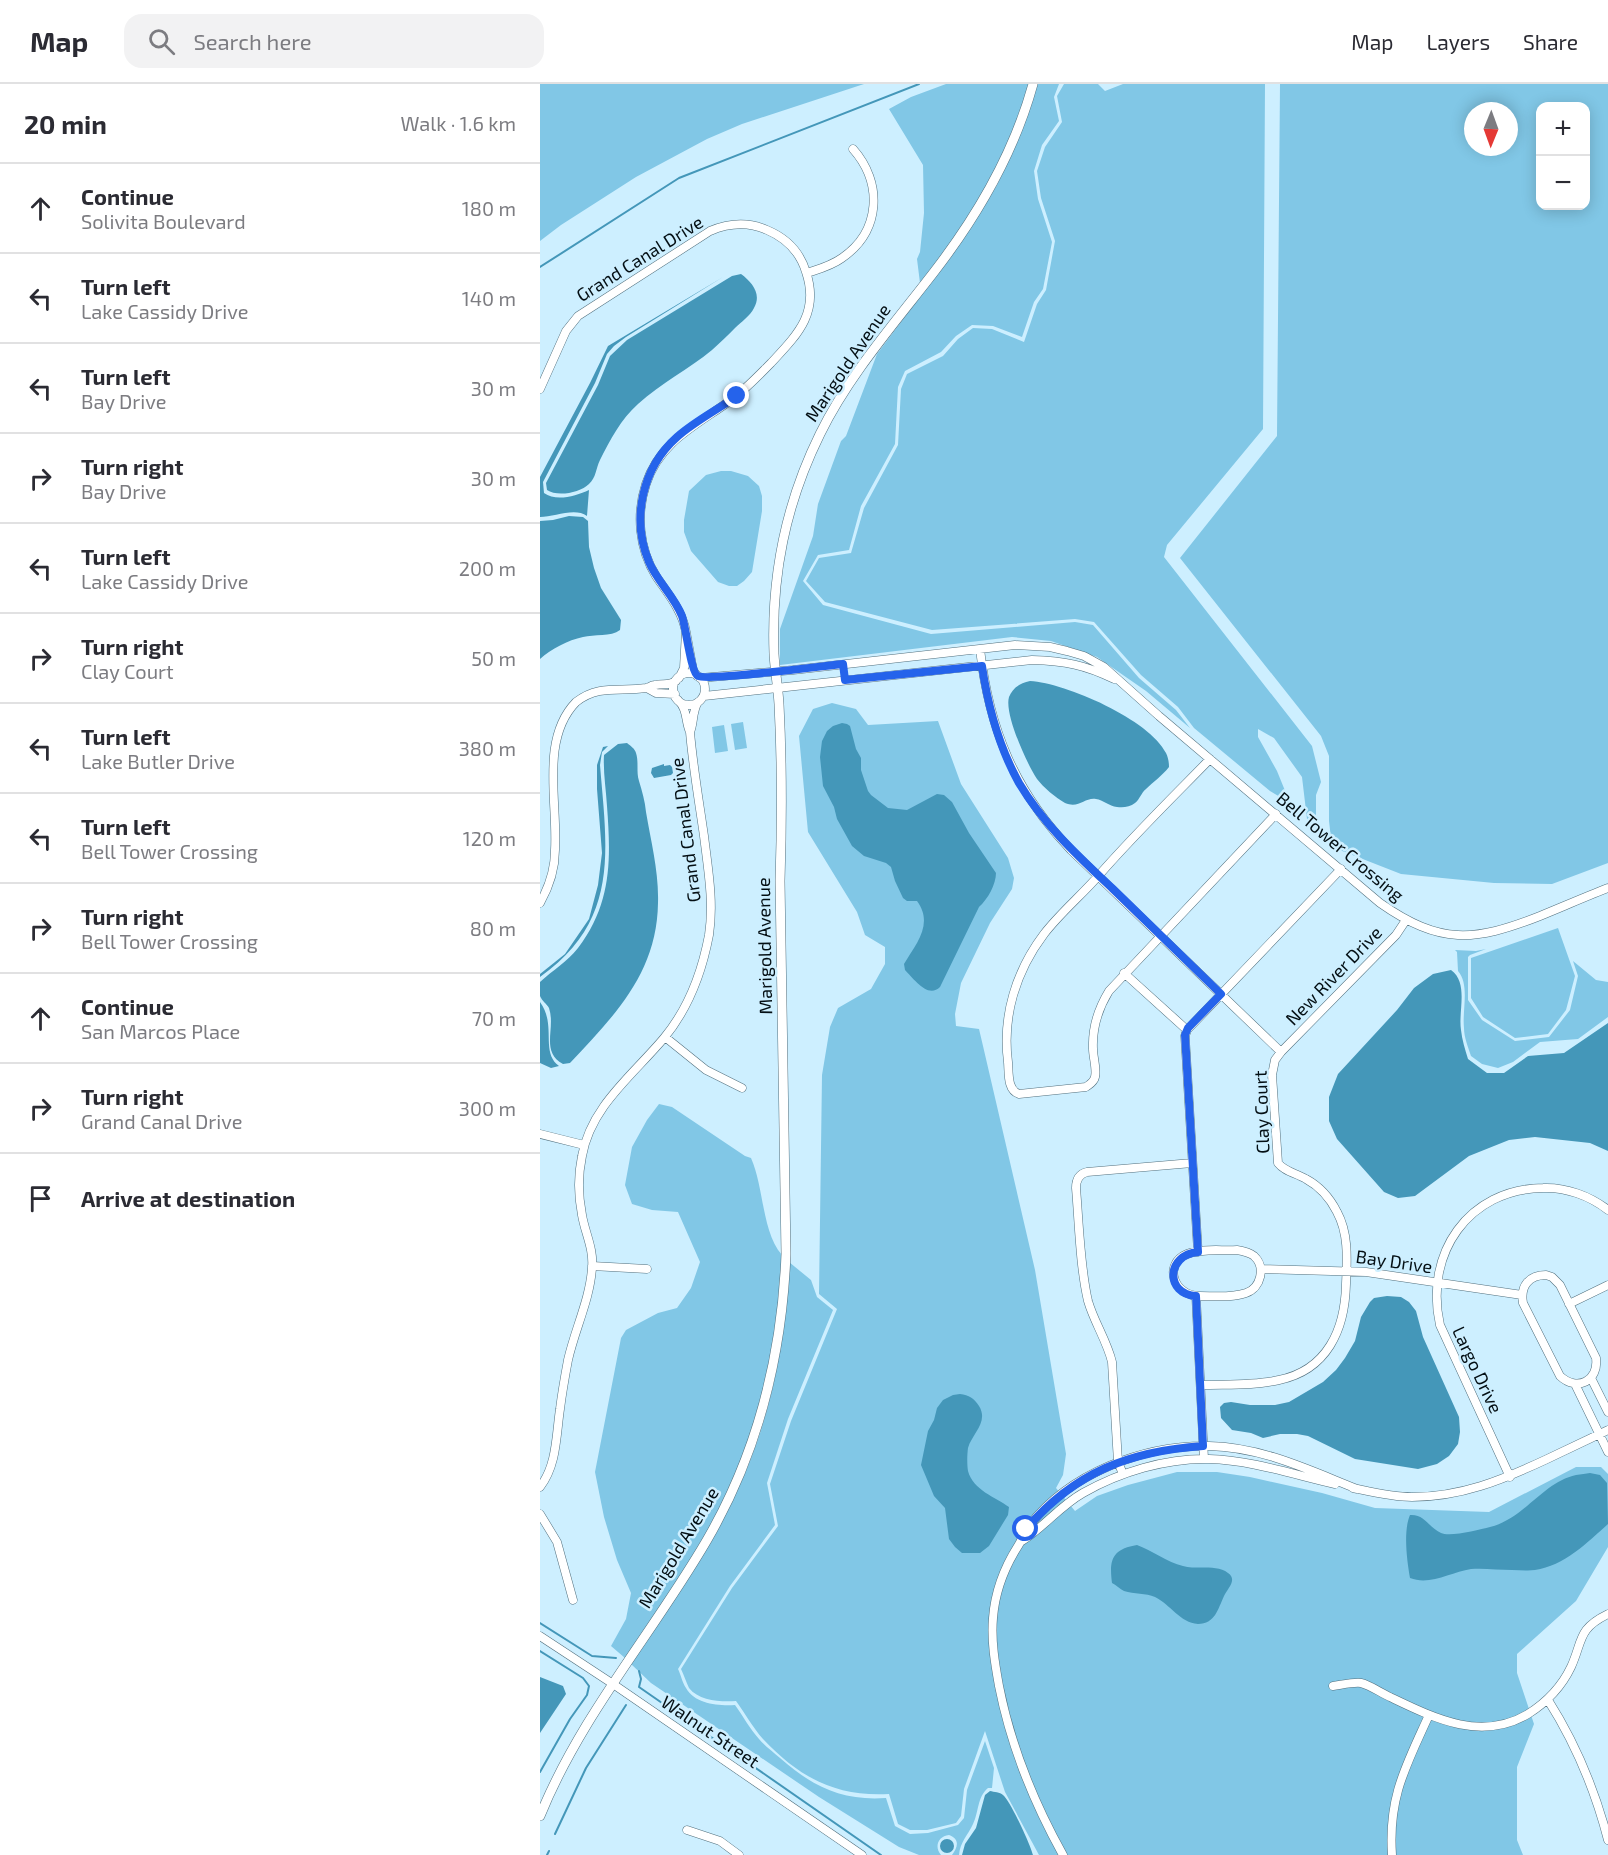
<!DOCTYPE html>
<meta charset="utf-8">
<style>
:root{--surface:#fff;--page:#f2f2f3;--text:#2b2b33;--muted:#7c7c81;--line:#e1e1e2}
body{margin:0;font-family:"Exo 2",sans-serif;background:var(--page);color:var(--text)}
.controls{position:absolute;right:18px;top:18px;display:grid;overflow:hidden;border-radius:12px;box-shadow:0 3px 15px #0003}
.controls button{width:54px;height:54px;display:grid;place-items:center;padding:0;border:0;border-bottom:2px solid var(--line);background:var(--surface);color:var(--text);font:30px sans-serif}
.compass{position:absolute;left:924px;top:18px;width:54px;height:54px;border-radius:50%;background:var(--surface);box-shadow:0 3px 15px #0003;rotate:181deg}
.stop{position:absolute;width:18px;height:18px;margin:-14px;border:4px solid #2563eb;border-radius:50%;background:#fff}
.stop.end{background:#2563eb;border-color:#fff;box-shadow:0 2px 6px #0008}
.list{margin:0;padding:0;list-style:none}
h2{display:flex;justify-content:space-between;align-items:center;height:78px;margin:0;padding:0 24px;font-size:26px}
h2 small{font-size:20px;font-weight:400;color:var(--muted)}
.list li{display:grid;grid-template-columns:39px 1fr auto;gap:18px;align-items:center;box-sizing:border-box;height:90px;padding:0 24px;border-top:2px solid var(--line)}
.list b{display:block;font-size:22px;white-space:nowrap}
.list p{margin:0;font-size:20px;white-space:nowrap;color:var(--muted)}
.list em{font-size:20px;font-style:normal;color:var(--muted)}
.icon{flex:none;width:33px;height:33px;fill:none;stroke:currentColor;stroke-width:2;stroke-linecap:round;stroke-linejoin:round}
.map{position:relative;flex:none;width:1068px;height:1771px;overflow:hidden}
header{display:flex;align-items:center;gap:36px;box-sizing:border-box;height:84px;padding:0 30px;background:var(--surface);border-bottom:2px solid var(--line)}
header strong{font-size:28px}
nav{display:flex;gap:33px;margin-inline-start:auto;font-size:21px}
.search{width:420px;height:54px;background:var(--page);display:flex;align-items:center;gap:15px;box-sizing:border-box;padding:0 21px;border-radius:18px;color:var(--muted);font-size:22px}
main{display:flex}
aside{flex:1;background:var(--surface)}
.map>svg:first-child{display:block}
.green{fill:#81c7e6;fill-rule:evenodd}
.water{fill:#4497b9}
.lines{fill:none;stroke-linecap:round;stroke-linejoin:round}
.stream{stroke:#4497b9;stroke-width:2}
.minor-casing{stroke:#52707e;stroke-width:9}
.major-casing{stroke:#52707e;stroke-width:10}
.minor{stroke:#fff;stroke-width:8}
.major{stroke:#fff;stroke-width:9}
.route{stroke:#2563eb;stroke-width:8}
.labels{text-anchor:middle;stroke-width:5;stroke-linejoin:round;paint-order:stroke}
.street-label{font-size:18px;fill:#040f14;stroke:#cdefff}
</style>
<header>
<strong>Map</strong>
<div class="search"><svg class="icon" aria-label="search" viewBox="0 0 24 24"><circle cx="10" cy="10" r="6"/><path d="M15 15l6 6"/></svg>Search here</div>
<nav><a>Map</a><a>Layers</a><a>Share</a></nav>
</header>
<main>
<aside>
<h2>20 min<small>Walk · 1.6 km</small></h2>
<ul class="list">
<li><svg class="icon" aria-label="ahead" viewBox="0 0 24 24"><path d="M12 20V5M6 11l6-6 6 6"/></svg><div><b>Continue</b><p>Solivita Boulevard</p></div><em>180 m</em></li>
<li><svg class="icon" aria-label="left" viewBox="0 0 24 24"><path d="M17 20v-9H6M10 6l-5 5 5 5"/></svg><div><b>Turn left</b><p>Lake Cassidy Drive</p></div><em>140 m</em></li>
<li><svg class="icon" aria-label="left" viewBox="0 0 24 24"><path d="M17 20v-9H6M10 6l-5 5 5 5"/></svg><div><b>Turn left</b><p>Bay Drive</p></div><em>30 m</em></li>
<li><svg class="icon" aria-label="right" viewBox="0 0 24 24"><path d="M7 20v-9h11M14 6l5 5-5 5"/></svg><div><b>Turn right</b><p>Bay Drive</p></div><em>30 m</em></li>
<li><svg class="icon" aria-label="left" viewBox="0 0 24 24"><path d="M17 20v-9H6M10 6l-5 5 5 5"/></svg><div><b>Turn left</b><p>Lake Cassidy Drive</p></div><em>200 m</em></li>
<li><svg class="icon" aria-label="right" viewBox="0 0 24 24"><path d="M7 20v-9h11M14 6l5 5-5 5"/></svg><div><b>Turn right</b><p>Clay Court</p></div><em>50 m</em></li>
<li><svg class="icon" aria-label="left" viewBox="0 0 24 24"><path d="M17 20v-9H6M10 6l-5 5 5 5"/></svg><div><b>Turn left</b><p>Lake Butler Drive</p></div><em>380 m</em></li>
<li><svg class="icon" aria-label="left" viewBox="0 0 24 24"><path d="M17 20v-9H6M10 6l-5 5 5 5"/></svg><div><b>Turn left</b><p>Bell Tower Crossing</p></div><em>120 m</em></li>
<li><svg class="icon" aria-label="right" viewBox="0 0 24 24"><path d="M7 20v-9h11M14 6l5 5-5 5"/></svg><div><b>Turn right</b><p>Bell Tower Crossing</p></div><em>80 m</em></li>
<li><svg class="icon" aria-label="ahead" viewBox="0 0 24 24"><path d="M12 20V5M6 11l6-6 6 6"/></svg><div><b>Continue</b><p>San Marcos Place</p></div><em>70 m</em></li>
<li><svg class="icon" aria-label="right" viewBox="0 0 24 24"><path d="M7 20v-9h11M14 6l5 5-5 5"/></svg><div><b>Turn right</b><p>Grand Canal Drive</p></div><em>300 m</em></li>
<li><svg class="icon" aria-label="arrive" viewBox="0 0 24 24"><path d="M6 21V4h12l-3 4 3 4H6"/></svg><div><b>Arrive at destination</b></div></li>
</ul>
</aside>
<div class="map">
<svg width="1068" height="1771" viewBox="0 0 1068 1771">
<rect width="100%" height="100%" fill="#cdefff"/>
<!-- green -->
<path class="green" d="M0,0H324L202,40L167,55L96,93L21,141L0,157Z
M406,0H489C478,33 467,65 451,95C432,133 405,166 380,199L377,175L380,168L384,129L383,81L349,25L371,13Z
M497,0H519L514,13L519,37L502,61L494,87L498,115L512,158L503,205L494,218L482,253L453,242L432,241L416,252L401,268L365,287L358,303L355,360L321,422L309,466L278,471L263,497L283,521L391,550L535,538L553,541L599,594L636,626L650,644L606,607L557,573L511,557L472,553L240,581V545L273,452L278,420L301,357L306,352L337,270L421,158L457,101L471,72Z
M524,0H558L565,7L583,0H725L723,345L627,461L624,473L772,662L781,698L776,711V738L767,735L762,693L734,654L718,645V653L737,687L750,719L730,707L654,644L638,623L601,591L554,538L535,535L392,546L285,518L266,497L279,474L311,469L324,424L358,361L361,305L367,290L403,272L418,255L433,244L452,245L484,258L497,220L506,206L515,157L501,114L497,87L505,63L522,38L517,12Z
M740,0H1068V779L1012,800L954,799L861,790L792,763L789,737V672L781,652L640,474L737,352ZM1000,22H1046V122H1000ZM933,27H969V63H933Z
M181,387H191L208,392L219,402L222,412V427L212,488L204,497L197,502H189L178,498L151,467L144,448V436L149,407L166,391Z
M292,619L316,625L328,641L398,637L421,700L468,774L474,794L472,805L450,839L421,899L415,930L416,942L439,945L443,962L495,1186L526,1370L523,1391L516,1404L535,1427L557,1412L588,1401L637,1388H677L710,1393L782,1409L835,1424L949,1428L1036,1383H1061L1068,1390V1463L1036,1517L977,1570V1589L994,1640L977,1683V1756L983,1771H499L465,1708L445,1647L424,1705L421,1732L416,1739L387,1746H370L358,1740L349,1710C295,1713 259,1693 223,1655C213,1644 205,1629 196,1617C181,1618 159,1617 149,1604C146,1598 144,1591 141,1585L192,1504L238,1442L230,1400L251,1337L297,1225L279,1210L282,991L290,943L298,924L331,905L345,880V863L325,851L317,828L268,748L259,652L273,625Z
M203,638L207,664L195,666L191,640Z
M184,641L188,667L175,669L172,643Z
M1018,844L1035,892L1026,926L1008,950L975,954L943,933L931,914V874Z
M946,865L930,871L928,873V916L942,936L975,957L1009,953L1030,926L1038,892L1033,877L1056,896L1068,898V933L1038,955L1000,958L973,978L958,984L942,980L931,972C928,963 924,953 924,944C922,926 930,901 918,887L917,868L915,866L936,867Z
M119,1020L132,1023L205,1072L211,1074C224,1103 222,1149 242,1171C241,1191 240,1211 238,1231C230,1294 210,1366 181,1423C153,1476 118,1525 85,1574L71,1562L86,1535L91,1509L77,1476L64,1433L55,1388L81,1254L86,1246L118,1229L137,1224L151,1204L160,1178L138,1128L112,1126L92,1120L85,1101L92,1063L107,1036Z
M249,1178L271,1196L277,1213L293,1226L248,1335L227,1399L235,1441L190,1502L138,1585C141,1591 142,1598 146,1604C155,1620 178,1622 195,1621C203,1632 210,1645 219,1655C225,1662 233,1668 240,1674C273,1703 302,1717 346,1714L355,1742L370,1750L388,1749L418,1741L424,1734L427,1706L445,1657L454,1684L452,1704H448C437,1713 439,1728 433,1740C428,1751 420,1758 419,1771H412C418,1763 420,1755 409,1751C398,1752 394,1763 401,1771H379L359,1763L279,1713L111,1599L91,1580C113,1545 135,1510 157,1475C167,1459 179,1442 188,1425C228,1350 246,1263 249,1178Z"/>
<!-- water -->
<path class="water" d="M201,190C212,198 222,210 214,224C210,232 201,238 195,244C188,251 180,259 172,266C149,285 121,299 98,320C81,335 70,356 60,376C56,384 56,394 49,400C40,409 17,413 7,406L6,399L58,301L70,272L87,256L192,192Z
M183,193L86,253L74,262L67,270L55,299L3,398L4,409C16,418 36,412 49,406L47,432C35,423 14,433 0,433V393L50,299L68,262Z
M29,432L43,433L48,437L49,463L54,484L61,504L81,536L80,546C71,553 54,550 43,553C28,556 11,565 0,575V437L13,436Z
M490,597C526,599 610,636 626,669C628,673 629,678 629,683C622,692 614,697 606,705C601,709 600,715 595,719C590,723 583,724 577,723C569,722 563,716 556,715C545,713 539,725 525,719C516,714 503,703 497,695C487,680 464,630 469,613C473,603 481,599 490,597Z
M302,639L307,640L310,642L316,665L321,674V686L328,707L331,711L348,724L367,726L397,710L404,711L412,718L429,749L456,789C456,800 448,815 439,823L400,903C388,915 374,895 365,886L364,880C376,860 394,840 377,817H367L363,814L355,797L351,783L346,779L324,772L312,762L297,735L294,723L283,702L280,673L282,657L287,647L293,642Z
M87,659C91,662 95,665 96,669C99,678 96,688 99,697C102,707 105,717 106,728C111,758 119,788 118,819C117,889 75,931 30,979L23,980C0,967 16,945 9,924C7,920 2,917 0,912C0,908 0,902 0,898C13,886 27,878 38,864C72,819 71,775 67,722C66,705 63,688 64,671L78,660Z
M68,662L62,668L60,681C67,767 80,836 0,893V890L25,870L49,835L58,801L62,769L57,705V681L63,663Z
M124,680V682L130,681L132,683L133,689L131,691L114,694L111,689L112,684Z
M911,886C929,899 918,927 921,946C922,956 925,965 928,975L947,989H964L988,972L1024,969L1068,939V1067L1050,1059L995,1053L969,1056L929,1072L875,1112L858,1114L844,1108L797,1055L789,1037V1013L798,990L857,926L874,904L893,890Z
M0,918C17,941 0,968 19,982L11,984L0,979Z
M847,1212L861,1213L869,1218L876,1227L883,1253L919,1333L920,1348L918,1360L909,1372L897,1380L878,1385L815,1375L768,1352L757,1350H740L723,1354L711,1349L692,1346L681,1334L680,1323L684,1319L691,1318L710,1321H735L749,1318L783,1298L796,1286L805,1274L815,1257L821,1233L830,1218L834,1214Z
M420,1310C429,1311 434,1314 439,1322C449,1338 432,1350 428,1364C427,1371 427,1381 428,1387C433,1406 455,1413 469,1423L468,1431L449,1462L440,1469H422L415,1463L409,1455L405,1424L394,1412L381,1381L388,1347L394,1336L397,1324L403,1316L413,1311Z
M1050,1389L1060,1391L1067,1399L1068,1440C1048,1458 1024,1482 995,1486C988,1487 980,1486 972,1486C959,1486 944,1484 931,1485C911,1488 890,1502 870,1494C867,1477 863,1447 870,1431C885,1430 888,1443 901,1449C910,1453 939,1446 950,1443C984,1435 1003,1398 1036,1391C1041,1390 1046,1390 1050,1389Z
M597,1461C613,1467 627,1478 643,1482C657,1486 676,1480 688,1489C698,1496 687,1505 684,1512C678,1525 675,1540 658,1540C640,1539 630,1520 615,1513C606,1509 594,1510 584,1507C580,1505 576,1501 572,1499C569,1476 572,1465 597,1461Z
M0,1593L23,1602L26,1610L0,1649Z
M450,1707C454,1708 460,1708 463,1711C470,1716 491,1762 493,1771H422L425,1760L436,1744L445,1711Z
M400 1762a7 7 0 1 1 14 0a7 7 0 1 1-14 0Z"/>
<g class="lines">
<!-- stream -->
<path class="stream" d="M0,183L139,94L379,0
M0,1539L52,1572L76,1574
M0,1567L43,1594L49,1602L47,1611L30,1635L0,1688
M99,1587L101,1595L99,1603L341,1771
M15,1750L46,1684L86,1621
M7,1771L9,1767"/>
<defs>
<path id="minor" d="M267,189C279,185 291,182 302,174C341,147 343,99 313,65
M0,305L26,247L38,232L170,147C189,139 209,138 227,146C246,154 260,168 266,188C280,229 257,251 231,279C218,292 206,305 191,316C157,341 120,357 106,400C96,430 99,465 116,492C128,510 142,526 146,548
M440,565C449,645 475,708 531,766L741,968
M133 605a16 16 0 1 1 32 0a16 16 0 1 1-32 0Z
M139,594L144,584L146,548L153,586L157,592
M160,594L253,586L475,561L510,563L527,567L544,572L564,583L619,632L840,819C900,861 934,858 1000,832C1022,823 1045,813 1068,804
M107,604L116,609L135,610
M164,612L492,576C525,577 545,581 574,595
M150,648C154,639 152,627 158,618
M670,675C633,713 595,750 560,790C542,811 521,828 504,850C476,887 462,932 468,978C469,989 467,1006 479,1010L546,1003C550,1000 554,998 555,993C557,985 553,973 553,965C552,943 558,925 569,907L736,730
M0,819C9,803 15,785 15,766C18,718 0,655 36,618C59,600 80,608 106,604C111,603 109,602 115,601C123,599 129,602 136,597
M584,889L647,946
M647,946L801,785
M647,946L645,952L658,1168
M125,953L166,986L202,1004
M0,1050L44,1061
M697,1166C703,1167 709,1168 714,1172C726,1183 721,1204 706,1209C692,1214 674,1212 660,1212C633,1212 623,1180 647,1170C661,1164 682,1167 697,1166Z
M52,1182L107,1185
M721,1185L826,1188L982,1211
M1006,1191L1012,1193L1020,1201L1056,1274C1059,1297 1037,1308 1020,1292L983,1219C980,1202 989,1191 1006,1191Z
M656,1212L664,1375
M1029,1220L1068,1201
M1051,1294L1068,1328
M1035,1300L1068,1368
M661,1301C686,1300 714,1302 739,1296C787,1286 805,1246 806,1200C807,1176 809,1150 797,1128C790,1114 779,1102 766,1095C756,1089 745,1088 738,1079L732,991L735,976L741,968L856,851L866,836
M583,1390L578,1378L572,1278C567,1257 554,1238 548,1217C540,1183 539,1139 536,1104C536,1096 539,1090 547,1088L652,1079
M970,1393L900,1241C884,1170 928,1105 1003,1104C1026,1103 1050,1112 1068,1126
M0,1403C17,1381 16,1352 20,1325C22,1309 25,1292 28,1276C35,1245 50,1215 52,1184C54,1165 45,1149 42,1131C38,1111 38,1091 42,1072C51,1022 93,991 124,954C148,925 162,888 169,851C174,818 168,785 164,752C159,717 153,683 150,648C145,637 148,626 138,616
M813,1404C832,1408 852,1413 872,1413C921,1413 962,1396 1005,1376C1026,1366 1047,1356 1068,1346
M0,1430L17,1458L33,1516
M482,1457C504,1443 520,1422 543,1409C580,1388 626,1374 669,1375C711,1376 755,1391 795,1400
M0,1552L73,1600L322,1771
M793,1602C801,1601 813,1598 821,1599C830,1601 841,1609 850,1613C894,1634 941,1658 988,1630C1007,1618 1021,1604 1031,1583C1043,1557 1037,1545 1068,1530
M1008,1616C1036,1660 1055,1706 1068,1756
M147,1746L180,1757L199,1771
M523,1771C493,1717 471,1663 459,1602C455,1580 451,1557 453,1534C455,1508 464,1484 478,1462C482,1456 484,1448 489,1442C530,1389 603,1361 669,1362C722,1363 769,1386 817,1405
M852,1771C848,1713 866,1682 889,1631"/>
<path id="major" d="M0,1732C41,1631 113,1549 167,1456C218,1368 242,1271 246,1170L240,797C242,738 242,678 239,620C238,603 235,587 234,570C231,492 245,421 280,350C309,291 354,240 394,188C438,131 474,69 493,0"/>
</defs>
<!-- minor casing -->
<use href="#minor" class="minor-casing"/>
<!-- major casing -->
<use href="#major" class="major-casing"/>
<!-- minor -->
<use href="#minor" class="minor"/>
<!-- major -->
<use href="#major" class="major"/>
</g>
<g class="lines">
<!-- route -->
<path class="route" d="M197,312C177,326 155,337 137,353C102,384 91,435 109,478C117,497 134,512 142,532C146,543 151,589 158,592C168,597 283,582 303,580L305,596L442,582C448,623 459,663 479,699C504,741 538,772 573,805C609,840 645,875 681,910L648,944L645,951L658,1168C626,1171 625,1210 656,1212L663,1362C590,1367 535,1388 486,1445"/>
</g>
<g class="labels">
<!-- street labels -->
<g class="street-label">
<text transform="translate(100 175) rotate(-32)" y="6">Grand Canal Drive</text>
<text transform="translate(308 279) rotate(-56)" y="6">Marigold Avenue</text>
<text transform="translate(146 746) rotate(-97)" y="6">Grand Canal Drive</text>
<text transform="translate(800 763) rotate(40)" y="6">Bell Tower Crossing</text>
<text transform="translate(225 862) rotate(-91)" y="6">Marigold Avenue</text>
<text transform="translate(794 892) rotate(-46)" y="6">New River Drive</text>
<text transform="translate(722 1028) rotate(-92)" y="6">Clay Court</text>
<text transform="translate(854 1178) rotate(8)" y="6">Bay Drive</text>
<text transform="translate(937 1286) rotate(65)" y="6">Largo Drive</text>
<text transform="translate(139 1464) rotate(-59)" y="6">Marigold Avenue</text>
<text transform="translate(170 1648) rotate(34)" y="6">Walnut Street</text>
</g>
</g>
</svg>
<div class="controls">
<button>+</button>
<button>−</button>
</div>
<svg class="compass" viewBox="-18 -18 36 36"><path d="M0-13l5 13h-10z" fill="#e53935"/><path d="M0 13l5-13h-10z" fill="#7c7c81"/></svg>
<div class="stop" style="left:486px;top:1445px"></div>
<div class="stop end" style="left:197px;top:312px"></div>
</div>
</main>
